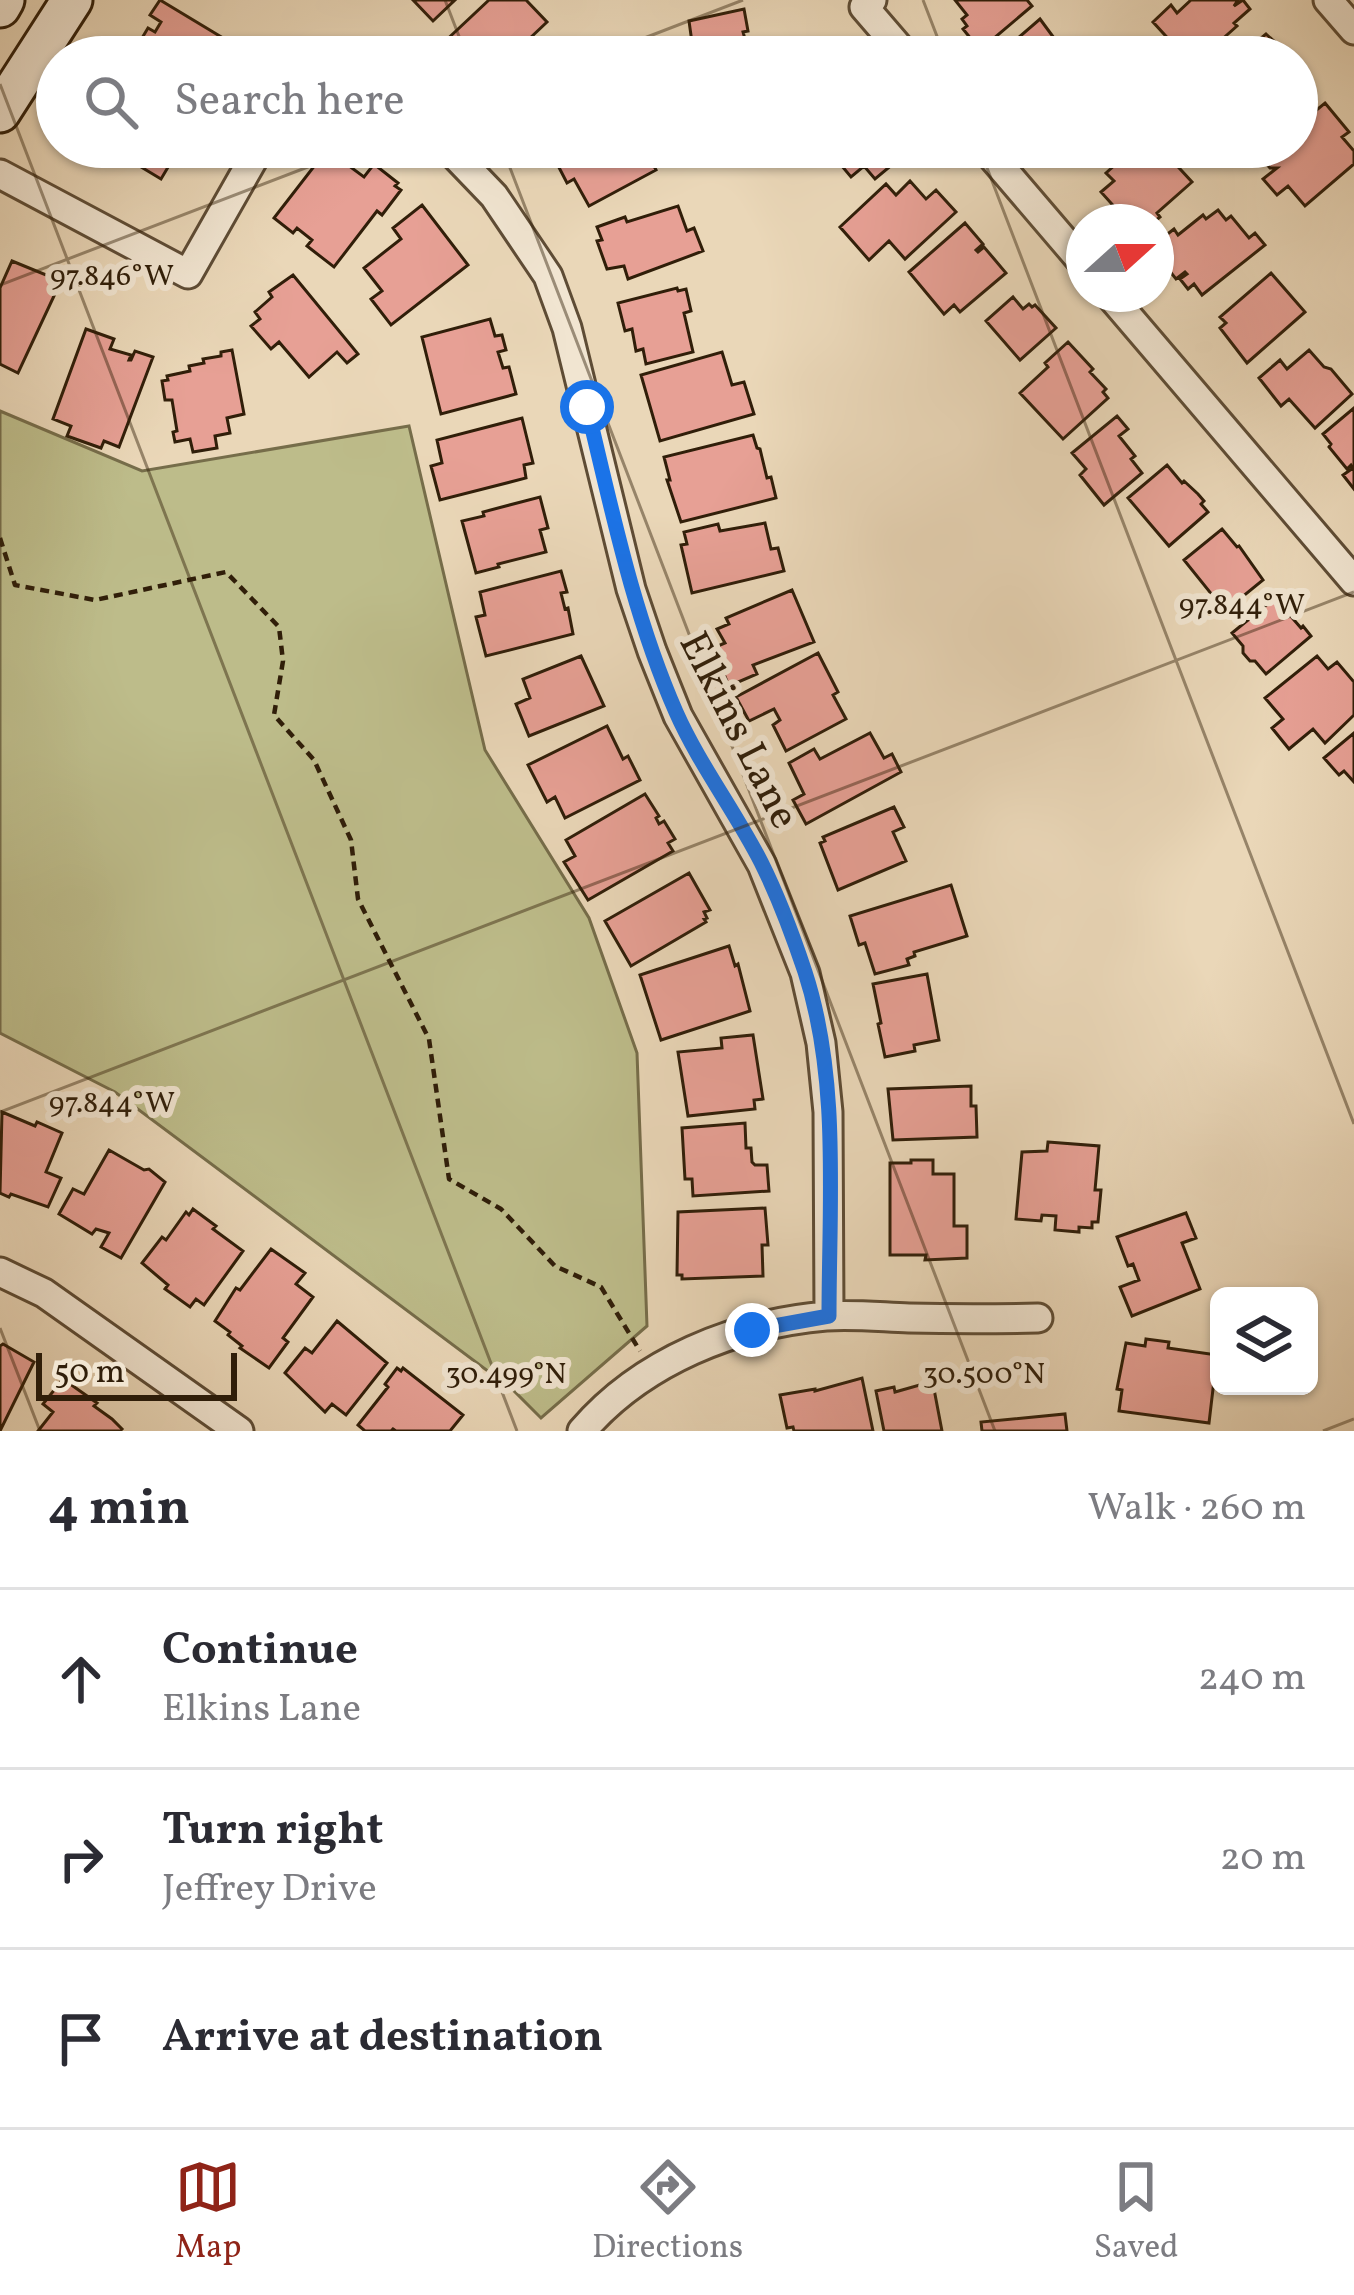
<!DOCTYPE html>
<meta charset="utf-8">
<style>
:root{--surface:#fff;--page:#f2f2f3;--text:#2b2b33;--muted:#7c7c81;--line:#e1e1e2;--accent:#8f2418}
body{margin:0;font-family:Vollkorn,serif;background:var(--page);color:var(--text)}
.controls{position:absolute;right:36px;bottom:36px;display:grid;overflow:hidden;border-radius:18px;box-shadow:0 3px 9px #0004}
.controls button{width:108px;height:108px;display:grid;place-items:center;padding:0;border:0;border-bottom:3px solid var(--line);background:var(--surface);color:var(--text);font:60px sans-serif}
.compass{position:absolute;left:1066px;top:204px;width:108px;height:108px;border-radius:50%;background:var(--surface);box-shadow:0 3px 9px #0004;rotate:69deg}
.scale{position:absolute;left:36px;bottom:30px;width:201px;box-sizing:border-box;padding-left:12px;border:6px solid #301e09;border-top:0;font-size:33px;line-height:42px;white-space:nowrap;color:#301e09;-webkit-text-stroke:9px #f1e5d1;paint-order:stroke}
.stop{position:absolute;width:36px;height:36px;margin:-27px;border:9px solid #1a73e8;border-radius:50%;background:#fff}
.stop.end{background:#1a73e8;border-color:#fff;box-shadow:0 3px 12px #0008}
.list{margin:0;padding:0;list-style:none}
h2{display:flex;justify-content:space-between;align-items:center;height:156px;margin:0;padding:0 48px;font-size:51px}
h2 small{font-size:39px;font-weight:400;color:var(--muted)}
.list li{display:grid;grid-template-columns:78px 1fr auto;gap:36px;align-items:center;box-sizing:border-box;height:180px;padding:0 48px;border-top:3px solid var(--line)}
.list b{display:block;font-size:45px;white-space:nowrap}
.list p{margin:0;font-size:39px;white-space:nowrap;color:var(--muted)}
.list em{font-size:39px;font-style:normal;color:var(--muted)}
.icon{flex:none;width:66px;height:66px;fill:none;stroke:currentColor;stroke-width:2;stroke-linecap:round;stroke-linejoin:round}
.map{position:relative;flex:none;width:1354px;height:1431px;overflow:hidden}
.search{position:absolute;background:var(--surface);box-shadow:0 3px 9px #0004;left:36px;right:36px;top:36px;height:132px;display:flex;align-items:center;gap:30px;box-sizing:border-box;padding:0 42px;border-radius:66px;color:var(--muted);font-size:45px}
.sheet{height:696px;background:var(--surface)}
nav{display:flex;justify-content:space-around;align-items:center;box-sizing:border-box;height:168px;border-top:3px solid var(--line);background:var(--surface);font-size:33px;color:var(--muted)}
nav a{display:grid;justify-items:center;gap:6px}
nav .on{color:var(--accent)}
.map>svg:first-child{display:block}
.green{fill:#bdbc8a;stroke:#766d4a;stroke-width:3}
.building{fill:#e7a095;stroke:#301e09;stroke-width:3}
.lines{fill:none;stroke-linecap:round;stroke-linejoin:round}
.minor-casing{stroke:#5e4c35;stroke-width:33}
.secondary-casing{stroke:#301e09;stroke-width:45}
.path{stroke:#301e09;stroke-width:4.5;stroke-dasharray:9 6;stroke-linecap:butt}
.minor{stroke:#f1e5d1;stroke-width:27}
.secondary{stroke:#f1e5d1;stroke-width:39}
.route{stroke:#1a73e8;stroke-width:15}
.ticks{fill:none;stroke:#301e09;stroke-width:3;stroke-opacity:0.45}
.labels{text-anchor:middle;stroke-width:12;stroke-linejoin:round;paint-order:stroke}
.street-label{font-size:42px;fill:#301e09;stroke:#f1e5d1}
.ticks-label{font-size:30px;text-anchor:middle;fill:#301e09;stroke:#f1e5d1;stroke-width:12;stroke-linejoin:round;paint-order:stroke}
</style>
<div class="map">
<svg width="1354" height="1431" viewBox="0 0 1354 1431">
<rect width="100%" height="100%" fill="#ead7b8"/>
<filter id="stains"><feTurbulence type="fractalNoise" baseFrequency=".00167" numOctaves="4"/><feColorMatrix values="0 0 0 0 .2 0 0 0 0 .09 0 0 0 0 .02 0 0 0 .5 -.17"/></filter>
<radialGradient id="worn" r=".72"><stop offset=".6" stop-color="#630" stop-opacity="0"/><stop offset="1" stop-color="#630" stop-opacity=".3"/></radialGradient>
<!-- green -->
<path class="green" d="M0,411L142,471L409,426L485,750L589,918L637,1053L647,1326L541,1418L512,1389L115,1092L0,1033Z"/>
<!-- building -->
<path class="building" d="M160,0L223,38L211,57H148L136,48L148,28L155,32L161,22L150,15Z
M413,0H455L433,21Z
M489,0H526L547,22L510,57H450L440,46Z
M955,0H1027L1032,6L980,50L963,29L967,26L962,19L967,15Z
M1191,0H1238L1234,6L1243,0L1250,9L1234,23L1237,26L1202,57H1185L1153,22L1171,5L1177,13Z
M744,9L748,31L743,32L750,57H694L689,21Z
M1040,19L1068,57H996Z
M1266,34L1289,55L1238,57Z
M558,38L574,57H535Z
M1325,103L1349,132L1342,137L1354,151V164L1305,206L1288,186L1277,195L1263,179L1277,168H1270L1263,160V154L1272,147H1297V126Z
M108,147H180L161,179Z
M329,147H338L350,156L345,163L364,177L374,164L398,183L395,186L401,190L382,215L377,211L334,267L307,246L312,240L297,228L293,233L274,218Z
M560,147H644L656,170L589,206L574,179L567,183L551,152Z
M826,147H889L899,159L875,179L864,166L851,177Z
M1135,147H1167L1173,153L1169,157L1192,182L1157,213L1160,217L1154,222H1128L1101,192L1114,181L1106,173Z
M910,181L926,199L936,190L956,212L905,259L889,241L869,260L840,227L886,184L896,195Z
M422,205L468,265L391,325L371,299L382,291L364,268L401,239L393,228Z
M678,206L687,231L694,228L703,251L628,279L624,266L607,269L597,241L602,240L597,227L625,217L627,222Z
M1218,210L1226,220L1231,216L1249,238L1255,233L1265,245L1202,295L1194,284L1188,289L1180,279L1187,274L1185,272L1176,279L1156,254V243L1174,229L1178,235L1203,215L1206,219Z
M965,223L983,244L976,250L978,252L984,247L1006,273L960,312L954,305L944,314L909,272Z
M12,261L61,281L18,373L0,364V288Z
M1271,273L1305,312L1247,363L1220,328L1226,323L1220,317Z
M293,275L358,354L347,363L337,352L309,377L279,342L271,349L251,326L260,319L255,312L272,297L269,292Z
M677,288L678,291L686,289L691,311L684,313L693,352L646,364L643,349L636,351L632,329L625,331L618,303Z
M1013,297L1023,309L1029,304L1032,307L1035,305L1056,328L1020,360L986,321Z
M490,319L495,336L502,335L506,350L498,352L503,368L509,367L516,394L441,414L422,337Z
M86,329L114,339L110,349L131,355L129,360H131L135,351L153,357L119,447L104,441L101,448L67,436L71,426L53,419Z
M1068,342L1093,369L1090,372L1106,389L1103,392L1108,398L1063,439L1020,393L1048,367L1045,363Z
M232,350L244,414L227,418L230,433L215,436L217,448L193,452L190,439L175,442L173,432L177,431L172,400H165L162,381L168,380L167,376L190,371L189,366L204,363L203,359L221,356V352Z
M1309,350L1324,367L1331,369L1352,394L1315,428L1289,399L1281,406L1259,378L1280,360L1287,369Z
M722,352L732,385L744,382L754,414L660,441L641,375Z
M1354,408V489L1343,475L1353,468L1351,465L1347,469L1329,447L1331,444L1323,434Z
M1117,416L1128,429L1119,436L1135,456L1131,459L1142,473L1104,505L1080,475L1086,469L1072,453Z
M522,418L533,463L524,465L526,478L440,500L431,466L442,463L437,440Z
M753,435L757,448L760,449L767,478L771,477L776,498L681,522L667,480H670L664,457Z
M1167,465L1182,483L1184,481L1198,494L1204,501L1201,504L1208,512L1169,546L1128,498Z
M540,497L548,528L540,530L546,552L498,564L499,567L476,573L462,521L484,516L483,512Z
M765,523L771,549L778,548L784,571L692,593L681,545L687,544L684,532L718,524L720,531Z
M1222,529L1237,547L1239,546L1263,580L1225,611L1184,560Z
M561,571L567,592L561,593L565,609L568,608L573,634L486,656L476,617L485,615L480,592Z
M792,590L814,642L753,665L757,674L729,686L713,648L725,643L717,629L729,624L726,618Z
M1275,598L1301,628L1303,626L1311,636L1266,674L1255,661H1250L1243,653V646L1232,633Z
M818,653L838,692L833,695L846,719L786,751L773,725L780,720L774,709L749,721L736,697Z
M581,656L604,706L529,736L516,704L530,698L523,679Z
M1317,656L1328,669L1337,662L1354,682V715L1325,743L1313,729L1289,749L1272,728L1283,719L1265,698Z
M607,726L623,759L628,756L640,780L565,818L555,797L547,802L528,765Z
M870,733L884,758L892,754L901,772L806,824L793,800L804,794L789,763L814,749L820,759Z
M1354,733V782L1344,771L1339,775L1324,758Z
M645,794L659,816L656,818L659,824L664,821L675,839L668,843L673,851L588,900L564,862L575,856L566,840Z
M894,807L904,827L893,832L906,861L838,890L820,843L825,841L823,837Z
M689,873L710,910L704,912L707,918L704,919L706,922L631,966L605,921Z
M951,885L967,936L914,952L915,956L907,959L909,965L875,974L865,943L859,945L850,916Z
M729,946L735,966L738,964L750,1011L661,1040L640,975Z
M927,974L939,1040L914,1045L915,1051L885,1057L878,1024L881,1023L873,984Z
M753,1035L763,1099L754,1100L755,1109L688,1116L678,1052L722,1048L721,1038Z
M971,1086V1106H976L977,1137L893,1140L888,1089Z
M2,1112L35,1126L37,1122L62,1133L46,1172L61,1178L48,1207L11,1194L9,1197L0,1193Z
M745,1123L746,1148H751L752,1162L755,1165H767L769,1191L693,1196L692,1179H685L682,1128Z
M1048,1142L1099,1146L1095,1190H1101L1098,1222H1092V1228L1079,1227V1232L1055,1230L1056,1216L1042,1215L1041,1221L1016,1219L1022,1152L1047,1151Z
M109,1150L144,1170L149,1169L165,1182L121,1258L101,1247L109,1233L96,1229L92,1234L59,1214L73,1189L84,1194Z
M911,1160H933V1174H954V1226H967V1258L925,1260L926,1255H890V1163H911Z
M765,1208L768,1245H762L763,1276L682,1279V1275H677L678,1212Z
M193,1209L216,1226L213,1229L243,1251L204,1305L196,1299L190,1307L165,1289L168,1285L142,1263L162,1237L166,1240L186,1212L189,1215Z
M1186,1213L1196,1238L1182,1243L1200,1289L1132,1316L1120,1287L1139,1280L1133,1264L1128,1266L1117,1237Z
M271,1249L305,1273L296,1284L313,1297L283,1338L288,1342L269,1368L240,1348L242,1346L228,1335L230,1332L215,1321L236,1288L240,1290Z
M337,1321L387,1363L346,1415L332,1404L325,1412L285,1373L305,1348L312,1353Z
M1146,1339L1169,1342L1168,1348L1217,1355L1209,1423L1119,1411L1122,1390L1117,1389L1126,1343L1145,1346Z
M3,1344L34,1362L0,1431V1346Z
M397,1368L401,1371L403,1368L463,1415L450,1431H396L393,1429L391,1431H365L358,1425L388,1387L385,1384Z
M862,1378L873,1431H794L793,1427L787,1428L780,1395L815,1389V1391Z
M63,1379L97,1403L94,1406L112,1419L122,1429L120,1431H38L53,1412L43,1404Z
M930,1382L932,1389H934L942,1431H884L876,1391L894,1387L895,1392Z
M1065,1414L1067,1431H982L981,1422Z"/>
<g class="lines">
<defs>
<path id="minor" d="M872,0L864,7L907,57
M1328,0L1354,30
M310,57H311
M447,147L494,196L548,276L567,328L631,589L652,651L678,716L762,865L805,973L821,1043L828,1112L829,1316
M984,147L1084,264
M0,174L188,274L260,147
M1109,294L1354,581
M0,1272L44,1293L239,1431
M582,1431C642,1361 735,1324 826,1316C853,1314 881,1317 909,1318C952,1319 994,1319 1038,1318"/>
<path id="secondary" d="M0,7L4,0
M0,112L72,0"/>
</defs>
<!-- minor casing -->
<use href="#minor" class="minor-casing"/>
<!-- secondary casing -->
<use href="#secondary" class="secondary-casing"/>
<!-- path -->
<path class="path" d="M0,538L15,585L95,600L226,572L279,627L283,661L274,715L314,760L351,840L358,899L429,1039L449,1179L501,1209L555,1266L601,1287L640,1351"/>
<!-- minor -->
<use href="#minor" class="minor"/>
<!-- secondary -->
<use href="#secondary" class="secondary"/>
</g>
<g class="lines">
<!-- route -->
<path class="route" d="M587,407C612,510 633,614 676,712C699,764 735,811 761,862C778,896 793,936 805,972C840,1079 829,1204 829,1316L752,1330"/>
</g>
<!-- ticks -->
<path class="ticks" d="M445,0L467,57M923,0L945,57M595,57L743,0M0,84L517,1431M502,147L995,1431M979,147L1354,1124M0,285L360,147M0,1112L1354,592M0,1328L40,1431M1323,1431L1354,1419"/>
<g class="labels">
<!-- street labels -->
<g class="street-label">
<text transform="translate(741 729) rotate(63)" y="15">Elkins Lane</text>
</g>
</g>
<g class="ticks-label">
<text x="112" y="285">97.846°W</text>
<text x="1242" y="614">97.844°W</text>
<text x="112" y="1112">97.844°W</text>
<text x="506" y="1383">30.499°N</text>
<text x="984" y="1383">30.500°N</text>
</g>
<rect width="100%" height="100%" filter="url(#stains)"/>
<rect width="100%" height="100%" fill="url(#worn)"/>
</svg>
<div class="controls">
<button><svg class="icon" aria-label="layers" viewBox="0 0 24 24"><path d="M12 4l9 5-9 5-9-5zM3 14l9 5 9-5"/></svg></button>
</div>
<svg class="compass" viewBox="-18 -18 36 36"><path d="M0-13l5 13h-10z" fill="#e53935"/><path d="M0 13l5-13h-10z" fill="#7c7c81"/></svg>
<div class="scale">50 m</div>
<div class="stop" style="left:587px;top:407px"></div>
<div class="stop end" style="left:752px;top:1330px"></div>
<div class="search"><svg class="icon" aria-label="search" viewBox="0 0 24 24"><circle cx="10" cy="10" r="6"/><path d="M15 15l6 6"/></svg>Search here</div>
</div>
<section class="sheet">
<h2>4 min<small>Walk · 260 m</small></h2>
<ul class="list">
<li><svg class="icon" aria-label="ahead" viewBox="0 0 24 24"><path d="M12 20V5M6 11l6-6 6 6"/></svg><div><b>Continue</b><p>Elkins Lane</p></div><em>240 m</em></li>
<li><svg class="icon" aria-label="right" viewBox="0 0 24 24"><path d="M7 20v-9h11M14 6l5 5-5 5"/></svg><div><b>Turn right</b><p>Jeffrey Drive</p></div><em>20 m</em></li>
<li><svg class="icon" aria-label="arrive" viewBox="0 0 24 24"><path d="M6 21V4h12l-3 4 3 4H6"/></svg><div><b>Arrive at destination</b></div></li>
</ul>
</section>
<nav>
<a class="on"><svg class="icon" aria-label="map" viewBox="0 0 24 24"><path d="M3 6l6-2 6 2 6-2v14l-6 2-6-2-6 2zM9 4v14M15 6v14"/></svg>Map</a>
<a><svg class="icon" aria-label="directions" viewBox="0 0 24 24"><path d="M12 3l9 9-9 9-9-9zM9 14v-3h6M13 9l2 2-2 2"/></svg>Directions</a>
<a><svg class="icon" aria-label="saved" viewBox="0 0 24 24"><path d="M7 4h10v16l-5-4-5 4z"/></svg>Saved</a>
</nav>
